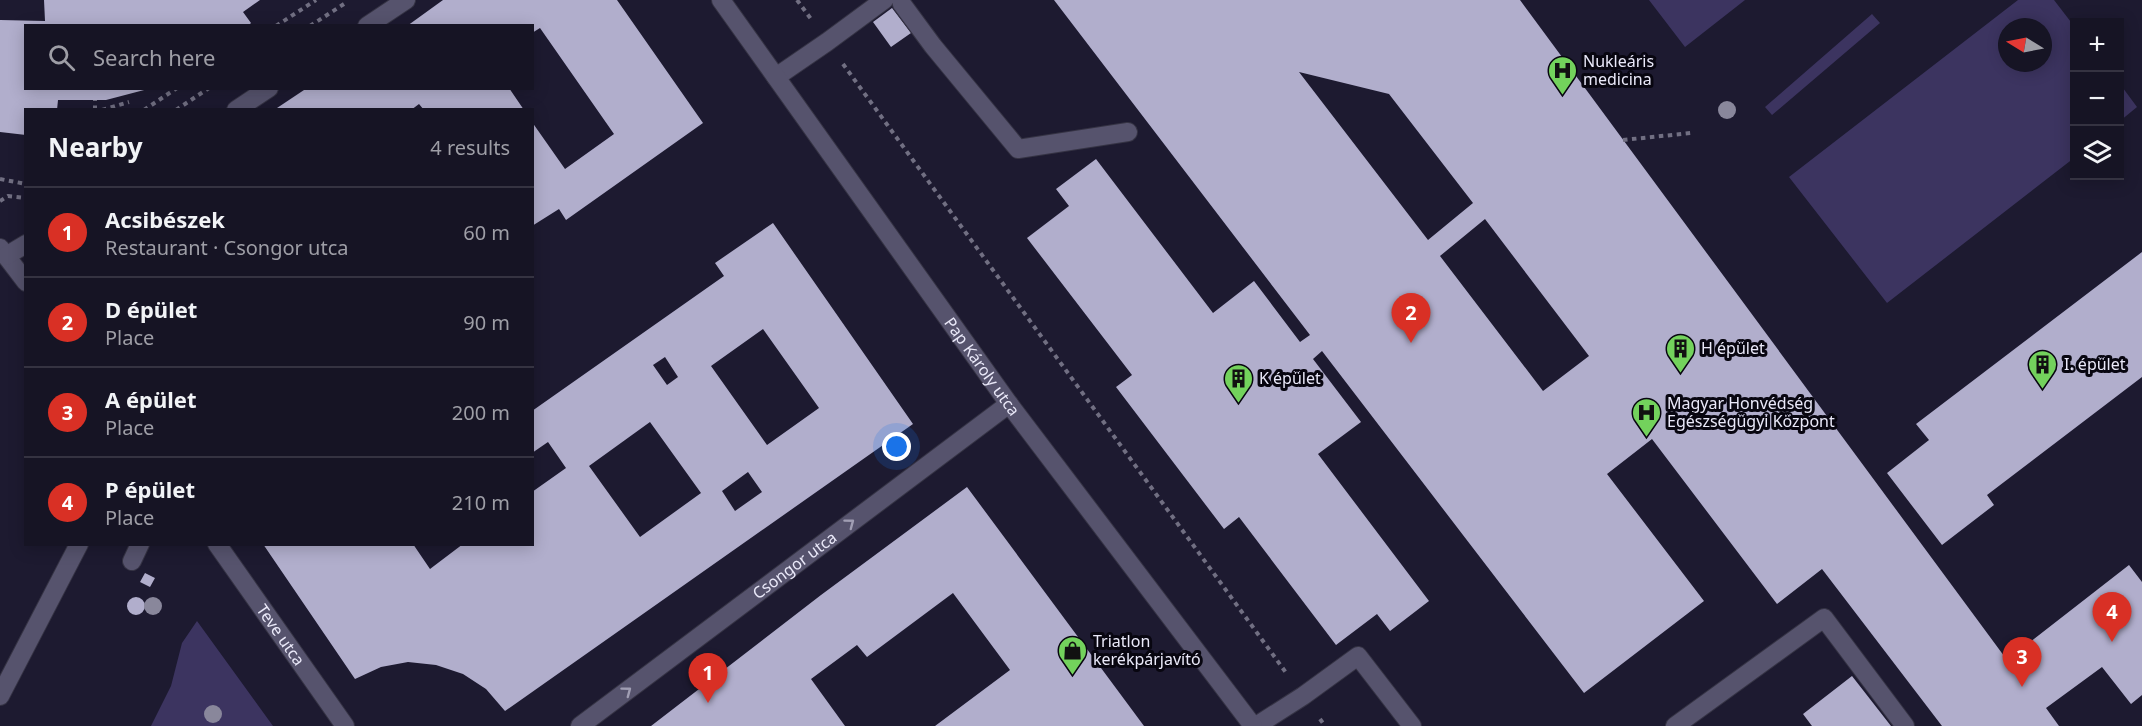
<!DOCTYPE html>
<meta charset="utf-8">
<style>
:root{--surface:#161424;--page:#232131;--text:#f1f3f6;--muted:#9e9ea6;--line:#353341;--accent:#d93025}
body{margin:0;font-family:"Noto Sans",sans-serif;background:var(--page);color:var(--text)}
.controls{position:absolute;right:18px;top:18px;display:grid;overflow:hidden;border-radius:0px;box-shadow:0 3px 15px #0003}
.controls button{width:54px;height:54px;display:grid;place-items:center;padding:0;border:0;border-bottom:2px solid var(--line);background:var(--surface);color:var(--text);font:30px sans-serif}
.compass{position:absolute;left:1998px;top:18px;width:54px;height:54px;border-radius:50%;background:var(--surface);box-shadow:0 3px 15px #0003;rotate:280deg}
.you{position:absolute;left:897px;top:447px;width:21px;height:21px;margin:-15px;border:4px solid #fff;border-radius:50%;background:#1a73e8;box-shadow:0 0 0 9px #1a73e833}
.badge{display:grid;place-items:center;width:39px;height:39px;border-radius:50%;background:var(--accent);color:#fff;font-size:20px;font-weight:700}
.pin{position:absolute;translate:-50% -50px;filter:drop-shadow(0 2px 3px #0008)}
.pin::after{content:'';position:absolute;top:32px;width:21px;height:18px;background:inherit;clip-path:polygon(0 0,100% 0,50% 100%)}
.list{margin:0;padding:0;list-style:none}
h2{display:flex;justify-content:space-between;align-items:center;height:78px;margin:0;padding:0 24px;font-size:26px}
h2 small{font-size:20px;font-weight:400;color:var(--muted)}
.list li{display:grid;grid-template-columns:39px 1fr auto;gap:18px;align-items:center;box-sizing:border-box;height:90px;padding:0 24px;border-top:2px solid var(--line)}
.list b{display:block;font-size:22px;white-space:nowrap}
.list p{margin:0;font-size:20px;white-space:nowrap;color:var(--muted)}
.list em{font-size:20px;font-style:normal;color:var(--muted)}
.icon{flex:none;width:33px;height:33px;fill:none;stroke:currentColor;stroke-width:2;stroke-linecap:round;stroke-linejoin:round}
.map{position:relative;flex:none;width:2142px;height:726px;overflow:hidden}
.search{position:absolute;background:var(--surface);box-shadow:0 3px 15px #0003;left:24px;top:24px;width:510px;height:66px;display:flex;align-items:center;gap:15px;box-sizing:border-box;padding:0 21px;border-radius:0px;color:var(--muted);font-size:22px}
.panel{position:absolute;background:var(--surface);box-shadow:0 3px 15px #0003;left:24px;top:108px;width:510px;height:438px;border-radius:0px}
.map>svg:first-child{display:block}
.green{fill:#3c3460;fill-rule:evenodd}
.building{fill:#b1aecc;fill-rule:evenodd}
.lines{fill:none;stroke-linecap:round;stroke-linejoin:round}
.service-casing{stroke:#353344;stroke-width:20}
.minor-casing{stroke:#353344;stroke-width:20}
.tertiary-casing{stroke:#353344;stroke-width:20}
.path{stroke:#716f82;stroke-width:4;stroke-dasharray:4.5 4.5;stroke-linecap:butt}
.service{stroke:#56536d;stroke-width:18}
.minor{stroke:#56536d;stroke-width:18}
.tertiary{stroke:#56536d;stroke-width:18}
.tree{fill:#89879b}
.oneway{stroke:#a09eb3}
.labels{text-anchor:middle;stroke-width:6;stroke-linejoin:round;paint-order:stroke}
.poi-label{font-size:16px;fill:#eae9f9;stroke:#080610;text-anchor:start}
.street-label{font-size:16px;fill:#eae9f9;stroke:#080610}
</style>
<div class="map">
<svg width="2142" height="726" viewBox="0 0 2142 726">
<rect width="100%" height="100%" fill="#1d1a30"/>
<!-- green -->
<path class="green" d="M1649,0H1745L1685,47Z
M2018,0H2054L2074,26V158L1887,303L1789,177ZM2007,27H2043V63H2007Z
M1872,14L1880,23L1772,115L1765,107Z
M2120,84L2137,107L2120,121Z
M197,621L273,726H151L171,686L182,643Z"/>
<!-- building -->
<path class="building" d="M44,0H260L243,12L251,23L248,26H26V88L148,89L106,100H58L57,110H26V135L0,132V20L45,21Z
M443,0H617L703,123L566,220L559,209L532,226V122L565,169L614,134L540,28L532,33V26H407Z
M1054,0H1520L2007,660L2129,565L2142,582V695L2131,704L2102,667L2046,708L2059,726H1942L1822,569L1777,604L1652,439L1607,474L1704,601L1584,693L1322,351L1313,359L1361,422L1318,454L1429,601L1390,631L1377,614L1336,645L1239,517L1224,529L1116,387L1132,375L1027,238L1069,206L1056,189L1096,159L1213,313L1254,281L1300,342L1310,335ZM1299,72L1389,94L1473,203L1428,240ZM1485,219L1589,356L1543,391L1440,256Z
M892,8L911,33L891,47L873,22Z
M307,88H509L524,110H424L419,104L411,110H274Z
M773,223L913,424L505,711L486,689L463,674L436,665L408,662L381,667L355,679L263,544H413L430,569L463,544H532V492L566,468L548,442L532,453V411L724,276L715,263ZM763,329L819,408L767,445L711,366ZM665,357L678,377L667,385L653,365ZM650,422L701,493L640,537L589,466ZM748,472L762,492L735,511L722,491Z
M2142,252V377L1987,495L1994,505L1942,545L1887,473L1929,440L1916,424Z
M967,487L1144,726H935L1010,670L953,593L867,657L857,645L811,679L845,726H651L821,595Z
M145,573L155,578L150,587L140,582Z
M127 606a9 9 0 1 1 18 0a9 9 0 1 1-18 0Z
M1852,676L1891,726H1812L1803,714Z"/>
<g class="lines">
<defs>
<path id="service" d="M901,0L902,4L933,46L1018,149L1128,132
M776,77L827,42L884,0
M132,561L140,544
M0,696L79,544
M1256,726L1303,696L1358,656L1412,726
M1675,726L1824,618L1905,726"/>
<g id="minor">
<path d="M367,26L406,0"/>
<path d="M236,110L269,88"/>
<path d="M0,248L26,282"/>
<path d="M6,256L26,244"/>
<path id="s1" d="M217,544L345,726"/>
<path id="s2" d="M580,726L1009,404"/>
</g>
<g id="tertiary">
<path id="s3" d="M721,0L1009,404L1253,726"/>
</g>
</defs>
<!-- service casing -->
<use href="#service" class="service-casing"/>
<!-- minor casing -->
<use href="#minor" class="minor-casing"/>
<!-- tertiary casing -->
<use href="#tertiary" class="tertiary-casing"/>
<!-- path -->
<path class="path" d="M797,0L811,19
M276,26L316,0
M310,26L347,2
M843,64L1287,674
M95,110V100
M102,110L129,102
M144,110L177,88
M176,110L209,88
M1623,140L1691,133
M0,179L26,184
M0,201L8,196L26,198
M1320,719L1325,726"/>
<!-- service -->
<use href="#service" class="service"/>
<!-- minor -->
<use href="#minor" class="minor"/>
<!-- tertiary -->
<use href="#tertiary" class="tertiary"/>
</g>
<!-- trees -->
<g class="tree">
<circle cx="1727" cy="110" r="9"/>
<circle cx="153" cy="606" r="9"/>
<circle cx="213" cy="714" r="9"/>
</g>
<!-- one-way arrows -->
<defs><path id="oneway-chevron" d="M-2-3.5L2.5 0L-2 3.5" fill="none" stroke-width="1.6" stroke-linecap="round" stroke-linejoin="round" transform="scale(1.5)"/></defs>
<g class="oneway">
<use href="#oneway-chevron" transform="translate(850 523) rotate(-37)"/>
<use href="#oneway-chevron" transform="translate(627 691) rotate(-37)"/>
</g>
<!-- icons -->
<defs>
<symbol id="hospital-pin" viewBox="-11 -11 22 30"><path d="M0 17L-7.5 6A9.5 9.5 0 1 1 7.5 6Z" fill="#73d25c" stroke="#080610"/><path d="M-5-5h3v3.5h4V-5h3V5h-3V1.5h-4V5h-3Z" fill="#111"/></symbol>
<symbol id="building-pin" viewBox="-11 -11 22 30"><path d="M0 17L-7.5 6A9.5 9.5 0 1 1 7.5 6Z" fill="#73d25c" stroke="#080610"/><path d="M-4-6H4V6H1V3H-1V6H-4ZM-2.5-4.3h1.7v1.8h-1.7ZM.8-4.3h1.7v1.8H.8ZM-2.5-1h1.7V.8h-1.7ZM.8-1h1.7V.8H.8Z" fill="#111"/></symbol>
<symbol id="shop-pin" viewBox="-11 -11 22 30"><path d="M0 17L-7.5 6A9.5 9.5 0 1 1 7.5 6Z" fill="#73d25c" stroke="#080610"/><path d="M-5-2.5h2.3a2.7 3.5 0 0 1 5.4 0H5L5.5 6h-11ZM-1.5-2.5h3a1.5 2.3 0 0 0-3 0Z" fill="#111"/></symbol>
</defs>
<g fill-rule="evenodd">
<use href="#hospital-pin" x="1546" y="54" width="33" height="45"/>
<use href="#building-pin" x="1664" y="332" width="33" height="45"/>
<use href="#building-pin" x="2026" y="348" width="33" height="45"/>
<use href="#building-pin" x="1222" y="362" width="33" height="45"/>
<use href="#hospital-pin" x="1630" y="396" width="33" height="45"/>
<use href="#shop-pin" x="1056" y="634" width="33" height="45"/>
</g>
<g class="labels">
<!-- poi labels -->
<g class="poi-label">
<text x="1583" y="67">Nukleáris<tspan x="1583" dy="18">medicina</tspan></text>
<text x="1701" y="354">H épület</text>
<text x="2064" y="370">I. épület</text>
<text x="1259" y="384">K épület</text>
<text x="1667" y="409">Magyar Honvédség<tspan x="1667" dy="18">Egészségügyi Központ</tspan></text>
<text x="1093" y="647">Triatlon<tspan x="1093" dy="18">kerékpárjavító</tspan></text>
</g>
<!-- street labels -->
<g class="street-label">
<text dy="6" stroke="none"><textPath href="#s3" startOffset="450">Pap Károly utca</textPath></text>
<text dy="6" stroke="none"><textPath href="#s2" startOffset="268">Csongor utca</textPath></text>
<text dy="6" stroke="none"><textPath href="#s1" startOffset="111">Teve utca</textPath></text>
</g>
</g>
</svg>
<div class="controls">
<button>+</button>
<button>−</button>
<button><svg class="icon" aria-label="layers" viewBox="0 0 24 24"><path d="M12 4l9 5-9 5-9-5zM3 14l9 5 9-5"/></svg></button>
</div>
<svg class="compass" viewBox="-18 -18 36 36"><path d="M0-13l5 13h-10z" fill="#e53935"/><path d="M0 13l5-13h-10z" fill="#9e9ea6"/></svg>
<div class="you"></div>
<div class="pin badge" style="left:708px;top:703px">1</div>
<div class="pin badge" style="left:1411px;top:343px">2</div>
<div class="pin badge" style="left:2022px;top:687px">3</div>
<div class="pin badge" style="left:2112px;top:642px">4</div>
<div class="search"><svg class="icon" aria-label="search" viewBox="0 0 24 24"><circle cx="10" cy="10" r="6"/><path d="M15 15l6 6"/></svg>Search here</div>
<section class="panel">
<h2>Nearby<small>4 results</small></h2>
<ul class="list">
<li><span class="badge">1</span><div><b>Acsibészek</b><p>Restaurant · Csongor utca</p></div><em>60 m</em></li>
<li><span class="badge">2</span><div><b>D épület</b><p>Place</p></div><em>90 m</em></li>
<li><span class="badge">3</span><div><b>A épület</b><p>Place</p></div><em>200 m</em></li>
<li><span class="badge">4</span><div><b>P épület</b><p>Place</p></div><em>210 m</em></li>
</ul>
</section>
</div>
